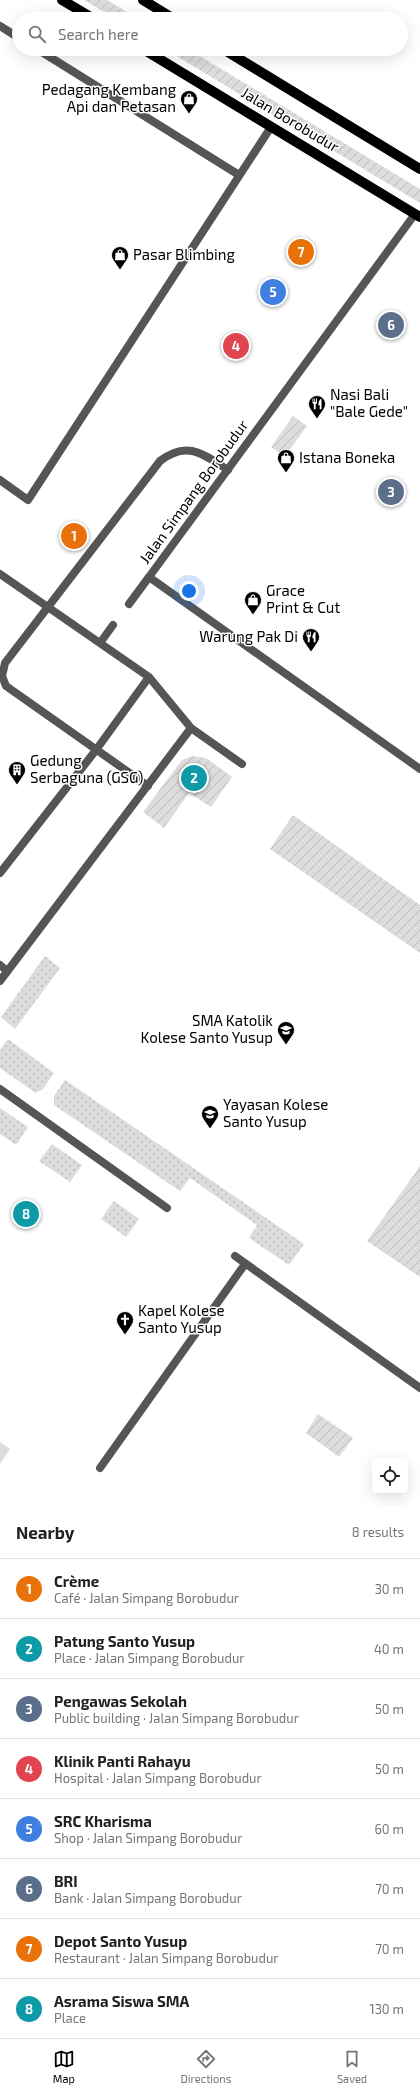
<!DOCTYPE html>
<meta charset="utf-8">
<style>
:root{--surface:#fff;--page:#f2f2f2;--text:#202124;--muted:#757577;--line:#e0e0e0;--accent:#000}
body{margin:0;font-family:"Exo 2",sans-serif;background:var(--page);color:var(--text)}
.controls{position:absolute;right:12px;bottom:12px;display:grid;overflow:hidden;border-radius:6px;box-shadow:0 4px 16px #0002}
.controls button{width:36px;height:36px;display:grid;place-items:center;padding:0;border:0;border-bottom:1px solid var(--line);background:var(--surface);color:var(--text);font:20px sans-serif}
.you{position:absolute;left:189px;top:591px;width:14px;height:14px;margin:-10px;border:3px solid #fff;border-radius:50%;background:#1a73e8;box-shadow:0 0 0 6px #1a73e833}
.badge{display:grid;place-items:center;width:26px;height:26px;border-radius:50%;background:var(--accent);color:#fff;font-size:13px;font-weight:700}
.pin{position:absolute;translate:-50% -50%;border:2px solid #fff;box-shadow:0 1px 4px #0006}
.list{margin:0;padding:0;list-style:none}
h2{display:flex;justify-content:space-between;align-items:center;height:52px;margin:0;padding:0 16px;font-size:17px}
h2 small{font-size:13px;font-weight:400;color:var(--muted)}
.list li{display:grid;grid-template-columns:26px 1fr auto;gap:12px;align-items:center;box-sizing:border-box;height:60px;padding:0 16px;border-top:1px solid var(--line)}
.list b{display:block;font-size:15px;white-space:nowrap}
.list p{margin:0;font-size:13px;white-space:nowrap;color:var(--muted)}
.list em{font-size:13px;font-style:normal;color:var(--muted)}
.icon{flex:none;width:22px;height:22px;fill:none;stroke:currentColor;stroke-width:2;stroke-linecap:round;stroke-linejoin:round}
.map{position:relative;flex:none;width:420px;height:1506px;overflow:hidden}
.search{position:absolute;background:var(--surface);box-shadow:0 4px 16px #0002;left:12px;right:12px;top:12px;height:44px;display:flex;align-items:center;gap:10px;box-sizing:border-box;padding:0 14px;border-radius:22px;color:var(--muted);font-size:15px}
.sheet{height:532px;background:var(--surface)}
nav{display:flex;justify-content:space-around;align-items:center;box-sizing:border-box;height:56px;border-top:1px solid var(--line);background:var(--surface);font-size:11px;color:var(--muted)}
nav a{display:grid;justify-items:center;gap:2px}
nav .on{color:var(--accent)}
.map>svg:first-child{display:block}
.grass{fill:url(#grass-dots)}
.garden{fill:url(#garden-furrows)}
.pitch{fill:#dcdcdc}
.lines{fill:none;stroke-linecap:round;stroke-linejoin:round}
.lane{stroke:#555;stroke-width:8}
.street{stroke:#555;stroke-width:8}
.primary{stroke:#000;stroke-width:10}
.labels{text-anchor:middle;stroke-width:3;stroke-linejoin:round;paint-order:stroke}
.poi-label{font-size:15px;fill:#000;stroke:#fff;text-anchor:start}
.street-label{font-size:15px;fill:#000;stroke:#fff}
</style>
<div class="map">
<svg width="420" height="1506" viewBox="0 0 420 1506">
<defs>
<pattern id="grass-dots" width="8" height="8" patternUnits="userSpaceOnUse"><rect width="8" height="8" fill="#dcdcdc"/><path d="M2 2h.1M6 6h.1" fill="none" stroke="#bbb" stroke-width="1.8" stroke-linecap="round"/></pattern>
<pattern id="garden-furrows" width="10" height="10" patternUnits="userSpaceOnUse"><rect width="10" height="10" fill="#dcdcdc"/><path d="M-1 1l2-2M0 10L10 0M9 11l2-2" fill="none" stroke="#bbb"/></pattern>
</defs>
<rect width="100%" height="100%" fill="#fff"/>
<!-- grass -->
<path class="grass" d="M45,956L60,968L15,1029L1,1017Z
M8,1039L54,1073L43,1089L36,1093L0,1068V1050Z
M65,1080L304,1244L289,1265L249,1238L257,1225L190,1178L180,1191L54,1105V1096Z
M0,1108L28,1127L16,1145L0,1134Z
M52,1144L82,1165L70,1182L39,1161Z
M114,1201L139,1219L126,1237L101,1219Z"/>
<!-- garden -->
<path class="garden" d="M84,0H107L139,19H116Z
M165,49H188L420,189V203Z
M293,416L307,426L285,456L271,447Z
M192,756L206,758L232,777L211,807L189,793L164,828L143,812L182,760Z
M293,815L420,905V953L270,849Z
M420,1166V1277L367,1241Z
M318,1414L353,1438L339,1457L306,1433Z"/>
<!-- pitch -->
<path class="pitch" d="M0,1442L10,1449L0,1464Z"/>
<g class="lines">
<!-- lane -->
<path class="lane" d="M0,26L19,38
M37,49L239,175
M0,480L28,500L271,127
M0,574L149,677L191,728L242,764
M129,604L149,577
M100,643L113,625
M148,786L6,686L2,676L5,663L160,461C187,440 203,454 228,470
M0,873L96,750L149,677
M0,965L7,971
M0,981L191,728
M0,1089L167,1208
M235,1256L420,1388
M100,1468L245,1264"/>
<!-- street -->
<path class="street" d="M415,214L149,577L420,769"/>
<!-- primary -->
<path class="primary" d="M62,0L94,19
M143,0L174,19
M143,49L420,217
M223,49L420,169"/>
</g>
<!-- icons -->
<defs>
<symbol id="shop-pin" viewBox="-11 -11 22 30"><path d="M0 17L-7.5 6A9.5 9.5 0 1 1 7.5 6Z" fill="#000" stroke="#fff"/><path d="M-5-2.5h2.3a2.7 3.5 0 0 1 5.4 0H5L5.5 6h-11ZM-1.5-2.5h3a1.5 2.3 0 0 0-3 0Z" fill="#fff"/></symbol>
<symbol id="restaurant-pin" viewBox="-11 -11 22 30"><path d="M0 17L-7.5 6A9.5 9.5 0 1 1 7.5 6Z" fill="#000" stroke="#fff"/><path d="M-5-6h1v4h1v-4h1v4h1v-4h1v5L-1.5 .5V6h-2V.5L-5-1ZM5-6V6H3V1.5H1.5Q1.5-4 5-6Z" fill="#fff"/></symbol>
<symbol id="building-pin" viewBox="-11 -11 22 30"><path d="M0 17L-7.5 6A9.5 9.5 0 1 1 7.5 6Z" fill="#000" stroke="#fff"/><path d="M-4-6H4V6H1V3H-1V6H-4ZM-2.5-4.3h1.7v1.8h-1.7ZM.8-4.3h1.7v1.8H.8ZM-2.5-1h1.7V.8h-1.7ZM.8-1h1.7V.8H.8Z" fill="#fff"/></symbol>
<symbol id="school-pin" viewBox="-11 -11 22 30"><path d="M0 17L-7.5 6A9.5 9.5 0 1 1 7.5 6Z" fill="#000" stroke="#fff"/><path d="M0-5L7-2L0 1L-7-2ZM-4 1L0 2.5L4 1V4Q0 6-4 4Z" fill="#fff"/></symbol>
<symbol id="church-pin" viewBox="-11 -11 22 30"><path d="M0 17L-7.5 6A9.5 9.5 0 1 1 7.5 6Z" fill="#000" stroke="#fff"/><path d="M-1.2-6h2.4v3.5h3.3v2.4h-3.3V6h-2.4V-.1h-3.3v-2.4h3.3Z" fill="#fff"/></symbol>
</defs>
<g fill-rule="evenodd">
<use href="#shop-pin" x="179" y="89" width="20" height="27"/>
<use href="#shop-pin" x="110" y="245" width="20" height="27"/>
<use href="#restaurant-pin" x="307" y="394" width="20" height="27"/>
<use href="#shop-pin" x="276" y="448" width="20" height="27"/>
<use href="#shop-pin" x="243" y="590" width="20" height="27"/>
<use href="#restaurant-pin" x="301" y="627" width="20" height="27"/>
<use href="#building-pin" x="7" y="760" width="20" height="27"/>
<use href="#school-pin" x="276" y="1020" width="20" height="27"/>
<use href="#school-pin" x="200" y="1104" width="20" height="27"/>
<use href="#church-pin" x="115" y="1310" width="20" height="27"/>
</g>
<g class="labels">
<!-- poi labels -->
<g class="poi-label">
<text x="176" y="95" text-anchor="end">Pedagang Kembang<tspan x="176" dy="17">Api dan Petasan</tspan></text>
<text x="133" y="260">Pasar Blimbing</text>
<text x="330" y="400">Nasi Bali<tspan x="330" dy="17">"Bale Gede"</tspan></text>
<text x="299" y="463">Istana Boneka</text>
<text x="266" y="596">Grace<tspan x="266" dy="17">Print &amp; Cut</tspan></text>
<text x="298" y="642" text-anchor="end">Warung Pak Di</text>
<text x="30" y="766">Gedung<tspan x="30" dy="17">Serbaguna (GSG)</tspan></text>
<text x="273" y="1026" text-anchor="end">SMA Katolik<tspan x="273" dy="17">Kolese Santo Yusup</tspan></text>
<text x="223" y="1110">Yayasan Kolese<tspan x="223" dy="17">Santo Yusup</tspan></text>
<text x="138" y="1316">Kapel Kolese<tspan x="138" dy="17">Santo Yusup</tspan></text>
</g>
<!-- street labels -->
<g class="street-label">
<text transform="translate(290 120) rotate(31)" y="5">Jalan Borobudur</text>
<text transform="translate(194 492) rotate(-54)" y="5">Jalan Simpang Borobudur</text>
</g>
</g>
</svg>
<div class="controls">
<button><svg class="icon" aria-label="locate" viewBox="0 0 24 24"><circle cx="12" cy="12" r="6"/><path d="M12 2v4M12 18v4M2 12h4M18 12h4"/></svg></button>
</div>
<div class="you"></div>
<div class="pin badge" style="left:74px;top:536px;background:#e8710a">1</div>
<div class="pin badge" style="left:194px;top:778px;background:#0f9aa8">2</div>
<div class="pin badge" style="left:391px;top:492px;background:#5c6f8a">3</div>
<div class="pin badge" style="left:236px;top:346px;background:#e0444e">4</div>
<div class="pin badge" style="left:273px;top:292px;background:#3f7fe0">5</div>
<div class="pin badge" style="left:391px;top:325px;background:#5c6f8a">6</div>
<div class="pin badge" style="left:301px;top:252px;background:#e8710a">7</div>
<div class="pin badge" style="left:26px;top:1214px;background:#0f9aa8">8</div>
<div class="search"><svg class="icon" aria-label="search" viewBox="0 0 24 24"><circle cx="10" cy="10" r="6"/><path d="M15 15l6 6"/></svg>Search here</div>
</div>
<section class="sheet">
<h2>Nearby<small>8 results</small></h2>
<ul class="list">
<li><span class="badge" style="background:#e8710a">1</span><div><b>Crème</b><p>Café · Jalan Simpang Borobudur</p></div><em>30 m</em></li>
<li><span class="badge" style="background:#0f9aa8">2</span><div><b>Patung Santo Yusup</b><p>Place · Jalan Simpang Borobudur</p></div><em>40 m</em></li>
<li><span class="badge" style="background:#5c6f8a">3</span><div><b>Pengawas Sekolah</b><p>Public building · Jalan Simpang Borobudur</p></div><em>50 m</em></li>
<li><span class="badge" style="background:#e0444e">4</span><div><b>Klinik Panti Rahayu</b><p>Hospital · Jalan Simpang Borobudur</p></div><em>50 m</em></li>
<li><span class="badge" style="background:#3f7fe0">5</span><div><b>SRC Kharisma</b><p>Shop · Jalan Simpang Borobudur</p></div><em>60 m</em></li>
<li><span class="badge" style="background:#5c6f8a">6</span><div><b>BRI</b><p>Bank · Jalan Simpang Borobudur</p></div><em>70 m</em></li>
<li><span class="badge" style="background:#e8710a">7</span><div><b>Depot Santo Yusup</b><p>Restaurant · Jalan Simpang Borobudur</p></div><em>70 m</em></li>
<li><span class="badge" style="background:#0f9aa8">8</span><div><b>Asrama Siswa SMA</b><p>Place</p></div><em>130 m</em></li>
</ul>
</section>
<nav>
<a class="on"><svg class="icon" aria-label="map" viewBox="0 0 24 24"><path d="M3 6l6-2 6 2 6-2v14l-6 2-6-2-6 2zM9 4v14M15 6v14"/></svg>Map</a>
<a><svg class="icon" aria-label="directions" viewBox="0 0 24 24"><path d="M12 3l9 9-9 9-9-9zM9 14v-3h6M13 9l2 2-2 2"/></svg>Directions</a>
<a><svg class="icon" aria-label="saved" viewBox="0 0 24 24"><path d="M7 4h10v16l-5-4-5 4z"/></svg>Saved</a>
</nav>
